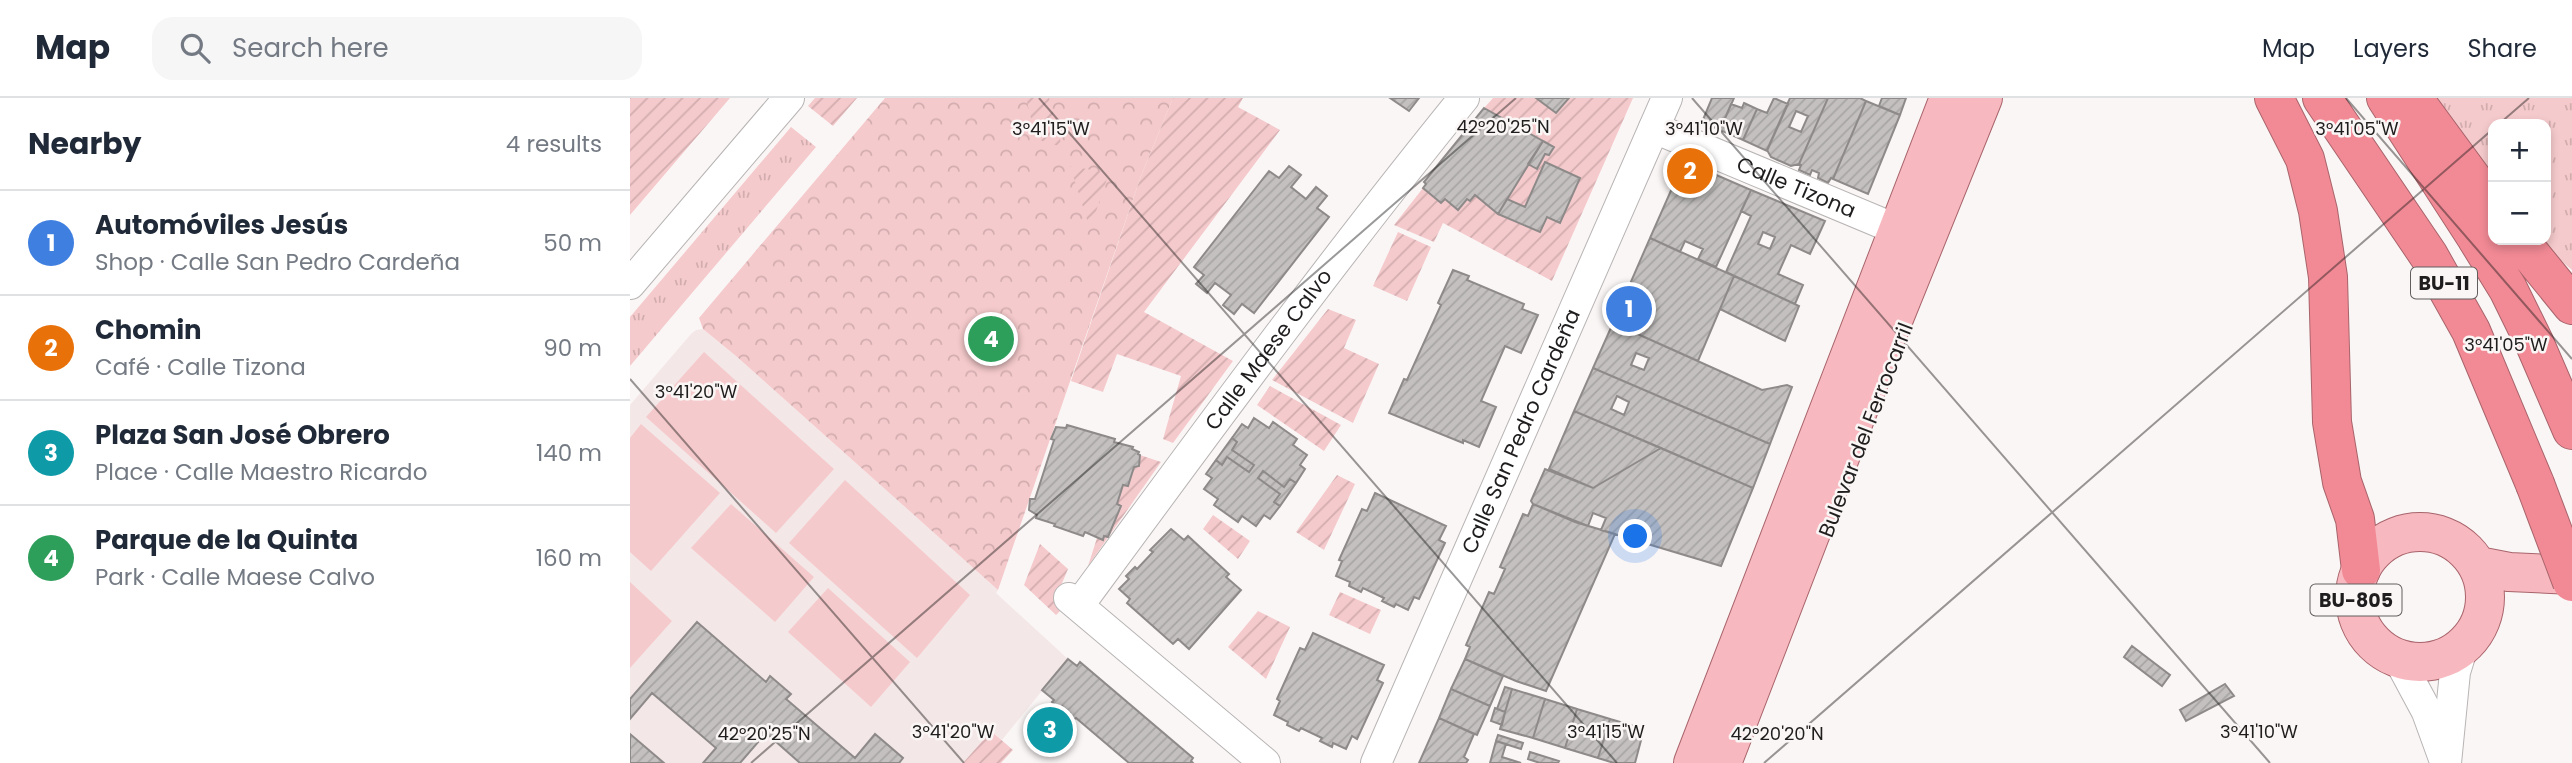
<!DOCTYPE html>
<meta charset="utf-8">
<style>
:root{--surface:#fff;--page:#f6f6f7;--text:#1f2937;--muted:#747a83;--line:#e0e1e3;--accent:#1a73e8}
body{margin:0;font-family:Poppins,sans-serif;background:var(--page);color:var(--text)}
.controls{position:absolute;right:21px;top:21px;display:grid;overflow:hidden;border-radius:14px;box-shadow:0 4px 10px #0003}
.controls button{width:63px;height:63px;display:grid;place-items:center;padding:0;border:0;border-bottom:2px solid var(--line);background:var(--surface);color:var(--text);font:35px sans-serif}
.you{position:absolute;left:1006px;top:439px;width:24px;height:24px;margin:-18px;border:5px solid #fff;border-radius:50%;background:#1a73e8;box-shadow:0 0 0 10px #1a73e833}
.badge{display:grid;place-items:center;width:46px;height:46px;border-radius:50%;background:var(--accent);color:#fff;font-size:23px;font-weight:700}
.pin{position:absolute;translate:-50% -50%;border:4px solid #fff;box-shadow:0 2px 7px #0006}
.list{margin:0;padding:0;list-style:none}
h2{display:flex;justify-content:space-between;align-items:center;height:91px;margin:0;padding:0 28px;font-size:30px}
h2 small{font-size:23px;font-weight:400;color:var(--muted)}
.list li{display:grid;grid-template-columns:46px 1fr auto;gap:21px;align-items:center;box-sizing:border-box;height:105px;padding:0 28px;border-top:2px solid var(--line)}
.list b{display:block;font-size:26px;white-space:nowrap}
.list p{margin:0;font-size:23px;white-space:nowrap;color:var(--muted)}
.list em{font-size:23px;font-style:normal;color:var(--muted)}
.icon{flex:none;width:38px;height:38px;fill:none;stroke:currentColor;stroke-width:2;stroke-linecap:round;stroke-linejoin:round}
.map{position:relative;flex:none;width:1942px;height:665px;overflow:hidden}
header{display:flex;align-items:center;gap:42px;box-sizing:border-box;height:98px;padding:0 35px;background:var(--surface);border-bottom:2px solid var(--line)}
header strong{font-size:33px}
nav{display:flex;gap:38px;margin-inline-start:auto;font-size:24px}
.search{width:490px;height:63px;background:var(--page);display:flex;align-items:center;gap:18px;box-sizing:border-box;padding:0 24px;border-radius:21px;color:var(--muted);font-size:26px}
main{display:flex}
aside{flex:1;background:var(--surface)}
.map>svg:first-child{display:block}
.built{fill:#f4e7e7}
.grass{fill:url(#grass-tufts)}
.park{fill:url(#park-crowns)}
.garden{fill:url(#garden-furrows)}
.pitch{fill:#f5cacc}
.building{fill:url(#building-hatch);stroke:#8e8a8a;stroke-width:2;fill-rule:evenodd}
.lines{fill:none;stroke-linecap:round;stroke-linejoin:round}
.minor-casing{stroke:#b8b4b4;stroke-width:32}
.major-casing{stroke:#a8646b;stroke-width:40}
.highway-casing{stroke:#a8646b;stroke-width:40}
.minor{stroke:#fff;stroke-width:30}
.major{stroke:#f7b9bf;stroke-width:38}
.highway{stroke:#f28a95;stroke-width:38}
.highway-bridge-casing{stroke:#a8646b;stroke-width:40;stroke-linecap:butt}
.highway-bridge{stroke:#f28a95;stroke-width:38}
.ticks{fill:none;stroke:#1f1d1d;stroke-width:2;stroke-opacity:0.45}
.labels{text-anchor:middle;stroke-width:5;stroke-linejoin:round;paint-order:stroke}
.shield{fill:#fbf6f6;stroke:#615e5e;stroke-width:2}
.shield-label{font-size:19px;font-weight:bold;fill:#1f1d1d}
.street-label{font-size:21px;fill:#1f1d1d;stroke:#fbf6f6}
.ticks-label{font-size:18px;text-anchor:middle;fill:#1f1d1d;stroke:#fbf6f6;stroke-width:5;stroke-linejoin:round;paint-order:stroke}
</style>
<header>
<strong>Map</strong>
<div class="search"><svg class="icon" aria-label="search" viewBox="0 0 24 24"><circle cx="10" cy="10" r="6"/><path d="M15 15l6 6"/></svg>Search here</div>
<nav><a>Map</a><a>Layers</a><a>Share</a></nav>
</header>
<main>
<aside>
<h2>Nearby<small>4 results</small></h2>
<ul class="list">
<li><span class="badge" style="background:#3f7fe0">1</span><div><b>Automóviles Jesús</b><p>Shop · Calle San Pedro Cardeña</p></div><em>50 m</em></li>
<li><span class="badge" style="background:#e8710a">2</span><div><b>Chomin</b><p>Café · Calle Tizona</p></div><em>90 m</em></li>
<li><span class="badge" style="background:#0f9aa8">3</span><div><b>Plaza San José Obrero</b><p>Place · Calle Maestro Ricardo</p></div><em>140 m</em></li>
<li><span class="badge" style="background:#2e9e5b">4</span><div><b>Parque de la Quinta</b><p>Park · Calle Maese Calvo</p></div><em>160 m</em></li>
</ul>
</aside>
<div class="map">
<svg width="1942" height="665" viewBox="0 0 1942 665">
<defs>
<pattern id="grass-tufts" width="24" height="20" patternUnits="userSpaceOnUse" patternTransform="scale(1.75)"><rect width="24" height="20" fill="#f5cacc"/><path d="M3 7l-1-3M5 7V3M7 7l1-3M15 17l-1-3M17 17v-4M19 17l1-3" fill="none" stroke="#d2adaf"/></pattern>
<pattern id="park-crowns" width="20" height="18" patternUnits="userSpaceOnUse" patternTransform="scale(1.75)"><rect width="20" height="18" fill="#f5cacc"/><path d="M2 6a3 3 0 1 1 6 0M12 15a3 3 0 1 1 6 0" fill="none" stroke="#d2adaf"/></pattern>
<pattern id="garden-furrows" width="10" height="10" patternUnits="userSpaceOnUse" patternTransform="scale(1.75)"><rect width="10" height="10" fill="#f5cacc"/><path d="M-1 1l2-2M0 10L10 0M9 11l2-2" fill="none" stroke="#d2adaf"/></pattern>
<pattern id="building-hatch" width="6" height="6" patternUnits="userSpaceOnUse" patternTransform="scale(1.75)"><rect width="6" height="6" fill="#c4c0c0"/><path d="M-1 1l2-2M0 6l6-6M5 7l2-2" fill="none" stroke="#a8a5a5"/></pattern>
</defs>
<rect width="100%" height="100%" fill="#fbf6f6"/>
<!-- built -->
<path class="built" d="M73,231L106,258L368,492L366,495L438,561L372,642L361,633L333,665H0V307L61,236L66,232Z"/>
<!-- grass -->
<path class="grass" d="M1796,0H1942V172L1907,142H1916V26H1863V89Z
M161,29L186,49L0,268V219Z"/>
<!-- park -->
<path class="park" d="M255,0H543L511,78L368,492L106,258L73,231L69,220Z"/>
<!-- garden -->
<path class="garden" d="M0,0H100L0,117Z
M185,0H227L203,28L178,8Z
M396,0H419L432,49L406,41Z
M543,0H613L608,9L650,32L514,214L603,263L543,345L533,341L551,278L487,256L473,294L441,283L511,78Z
M863,0H1003L922,183L813,125L804,144L764,127L793,90L811,104L815,101L828,112L837,101L840,103L845,97L868,116L854,10Z
M440,68L479,75L460,131Z
M768,134L801,149L777,203L743,188Z
M698,211L726,222L714,250L749,266L723,325L642,282Z
M640,288L711,327L694,353L627,307Z
M510,357L531,364L458,468L467,440L473,442L493,387L498,388L504,369L509,367Z
M707,377L725,386L694,452L666,434Z
M583,417L620,443L608,461L573,431Z
M410,446L438,471L430,490L431,512L426,517L394,487Z
M710,494L751,512L740,536L699,517Z
M628,513L660,529L636,581L598,549Z
M361,633L383,652L371,665H333Z"/>
<!-- pitch -->
<path class="pitch" d="M74,254L204,371L146,435L16,319Z
M11,326L90,395L21,473L0,454V340Z
M215,382L340,497L287,560L159,445Z
M101,406L184,479L145,524L61,450Z
M0,484L42,523L0,570Z
M198,490L280,564L241,609L158,534Z"/>
<!-- building -->
<path class="building" d="M760,0H789L779,13Z
M906,0H939L926,15Z
M1082,0H1104L1090,32L1072,24Z
M1144,0L1158,6L1137,53L1113,42L1127,11L1137,15Z
M1160,0H1198L1169,66L1161,68L1141,59L1137,52ZM1166,13L1178,18L1171,34L1159,29Z
M1198,0H1230L1236,3L1203,81L1201,80L1198,85L1188,80L1189,75L1182,72L1180,77L1169,72L1171,67L1169,66Z
M1252,0H1276L1270,17L1249,8Z
M1236,3L1270,17L1238,96L1203,81Z
M1114,5L1127,11L1113,42L1090,32L1101,6L1112,10Z
M854,10L913,43L868,116L845,97L840,103L837,101L828,112L815,101L811,105L793,90L796,86L794,84Z
M913,43L924,49L919,57L915,56L907,71L898,66Z
M1054,63L1121,92L1086,169L1068,161L1073,151L1055,143L1050,154L1020,140Z
M915,64L950,80L930,125L917,119L910,134L868,116L877,101L895,109Z
M659,68L671,77L661,89L676,101L686,89L697,98L687,110L699,119L624,215L612,206L604,216L593,207L601,197L585,185L577,195L566,186L574,177L564,169L639,73L649,80Z
M1121,92L1195,123L1180,156L1161,147L1148,176L1173,187L1165,206L1096,174L1121,118L1111,113ZM1133,134L1145,139L1140,151L1128,146Z
M1020,140L1104,178L1068,263L983,225Z
M823,172L839,178L837,182L894,206L892,211L908,217L891,255L875,248L851,303L866,309L849,349L833,342V345L759,315L774,281L777,282L811,207L808,205Z
M1104,178L1169,208L1155,243L1090,211Z
M983,225L1132,292L1157,287L1162,289L1140,346L963,270ZM1006,255L1019,260L1014,272L1001,267Z
M963,270L1140,346L1123,390L944,313ZM987,298L999,304L994,317L981,311Z
M944,313L1031,350L963,390L919,371Z
M624,320L639,330L643,324L667,341L663,347L677,357L670,367L675,371L666,385L660,381L654,389L633,373L628,380L650,396L644,404L650,408L640,421L634,417L626,428L612,418L608,424L584,407L588,401L574,391L582,380L576,376L586,362L592,367L597,359L619,374L624,367L602,352L607,344L602,340L612,326L618,330Z
M437,327L485,341L484,344L503,349L502,351L509,354L508,356L510,357L509,368L504,369L498,388L493,387L487,406L491,408L478,439L474,438L473,442L455,434L453,438L424,428L425,426L406,420L407,417L399,412L400,401H405L424,342L421,341L426,329L436,330Z
M602,340L607,344L602,352L624,367L619,374L597,359L592,367L586,362Z
M1031,350L1123,390L1091,468L971,432L976,420L963,415L958,428L903,406L901,403L915,371L963,390Z
M633,373L654,389L660,381L666,385L650,408L644,404L650,396L628,380Z
M745,395L816,428L809,442L815,445L789,501L784,499L778,512L766,506L764,509L752,503L754,500L733,490L731,494L719,488L720,484L706,478L712,463L709,462L732,411L737,413Z
M903,406L945,424L985,436L916,593L886,583L835,561L840,549L836,547L859,494L864,496L875,471L870,469L893,416L898,418Z
M541,431L554,442L558,438L599,476L596,479L611,492L559,551L548,541L543,546L497,505L500,501L489,491L499,481L496,478L505,469L507,471L523,454L520,452Z
M67,524L136,584L140,578L161,596L156,601L225,660L245,636L273,660L269,665H170L136,635L110,665H73L86,650L22,595L0,621V601Z
M683,535L754,567L747,582L753,585L727,641L722,638L716,651L703,645L702,649L690,643L692,640L671,630L669,633L657,627L658,624L644,617L650,603L647,601L670,550L675,552Z
M1502,548L1540,577L1532,588L1494,559Z
M438,561L447,568L450,564L563,660L561,663L563,665H499L446,620L443,622L438,618L440,615L432,608L429,611L422,604L424,602L412,592Z
M835,561L873,578L860,608L821,591Z
M1595,586L1604,598L1556,623L1550,612Z
M875,589L882,591L875,614L867,611Z
M821,591L860,608L847,637L809,620Z
M882,591L915,601L903,640L870,631Z
M915,601L947,611L935,650L903,640Z
M865,610L875,614L872,627L861,623Z
M947,611L980,621L968,660L935,650Z
M809,620L844,636L834,659L838,662L836,665H789Z
M980,621L1014,631L1005,665H984L968,660Z
M0,636L34,665H0Z
M868,637L893,645L891,651L866,643Z
M866,643L876,646L872,659L891,665H860Z
M900,654L929,663L928,665H910L898,661Z"/>
<g class="lines">
<defs>
<g id="minor">
<path id="s1" d="M1024,30L1268,132"/>
<path d="M0,186L159,0"/>
<path d="M439,500L635,665"/>
<path id="s2" d="M449,507C575,336 700,165 834,0"/>
<path d="M1768,560L1797,614L1813,658"/>
<path id="s3" d="M746,665L1037,0"/>
<path d="M1816,665L1825,574L1833,548"/>
</g>
<path id="major" d="M1725 499a65 65 0 1 1 130 0a65 65 0 1 1-130 0Z
M1848,468L1879,474L1942,477
M1063,665L1319,0
M1092,665L1256,240L1353,0"/>
<path id="highway" d="M1644,0L1675,61L1688,113L1698,179L1702,324L1712,384L1725,421L1731,472
M1692,0L1799,158L1841,233L1905,386
M1756,0L1846,139L1878,191L1904,244L1942,332
M1783,0L1863,109
M1889,142L1942,207"/>
</defs>
<!-- minor casing -->
<use href="#minor" class="minor-casing"/>
<!-- major casing -->
<use href="#major" class="major-casing"/>
<!-- highway casing -->
<use href="#highway" class="highway-casing"/>
<!-- minor -->
<use href="#minor" class="minor"/>
<!-- major -->
<use href="#major" class="major"/>
<!-- highway -->
<use href="#highway" class="highway"/>
<defs>
<path id="highway-bridge" d="M1905,386L1942,484"/>
</defs>
<!-- highway-bridge casing -->
<use href="#highway-bridge" class="highway-bridge-casing"/>
<!-- highway-bridge -->
<use href="#highway-bridge" class="highway-bridge"/>
</g>
<!-- ticks -->
<path class="ticks" d="M409,0L987,665M1062,0L1640,665M1716,0L1942,261M1869,26L1899,0M0,281L334,665M121,665L886,0M1134,665L1863,31"/>
<g class="labels">
<!-- shield labels -->
<g class="shield">
<rect x="1781" y="169.5" width="66" height="31" rx="5"/>
<rect x="1680.5" y="486.5" width="91" height="31" rx="5"/>
</g>
<g class="shield-label">
<text x="1814" y="192">BU-11</text>
<text x="1726" y="509">BU-805</text>
</g>
<!-- street labels -->
<g class="street-label">
<text dy="7" stroke="none"><textPath href="#s1" startOffset="154">Calle Tizona</textPath></text>
<text dy="7" stroke="none"><textPath href="#s2" startOffset="318">Calle Maese Calvo</textPath></text>
<text transform="translate(1236 332) rotate(-69)" y="7">Bulevar del Ferrocarril</text>
<text dy="7" stroke="none"><textPath href="#s3" startOffset="362">Calle San Pedro Cardeña</textPath></text>
</g>
</g>
<g class="ticks-label">
<text x="873" y="35">42°20'25"N</text>
<text x="1727" y="37">3°41'05"W</text>
<text x="421" y="37">3°41'15"W</text>
<text x="1074" y="37">3°41'10"W</text>
<text x="1876" y="253">3°41'05"W</text>
<text x="66" y="300">3°41'20"W</text>
<text x="323" y="640">3°41'20"W</text>
<text x="976" y="640">3°41'15"W</text>
<text x="1629" y="640">3°41'10"W</text>
<text x="134" y="642">42°20'25"N</text>
<text x="1147" y="642">42°20'20"N</text>
</g>
</svg>
<div class="controls">
<button>+</button>
<button>−</button>
</div>
<div class="you"></div>
<div class="pin badge" style="left:999px;top:211px;background:#3f7fe0">1</div>
<div class="pin badge" style="left:1060px;top:73px;background:#e8710a">2</div>
<div class="pin badge" style="left:420px;top:632px;background:#0f9aa8">3</div>
<div class="pin badge" style="left:361px;top:241px;background:#2e9e5b">4</div>
</div>
</main>
